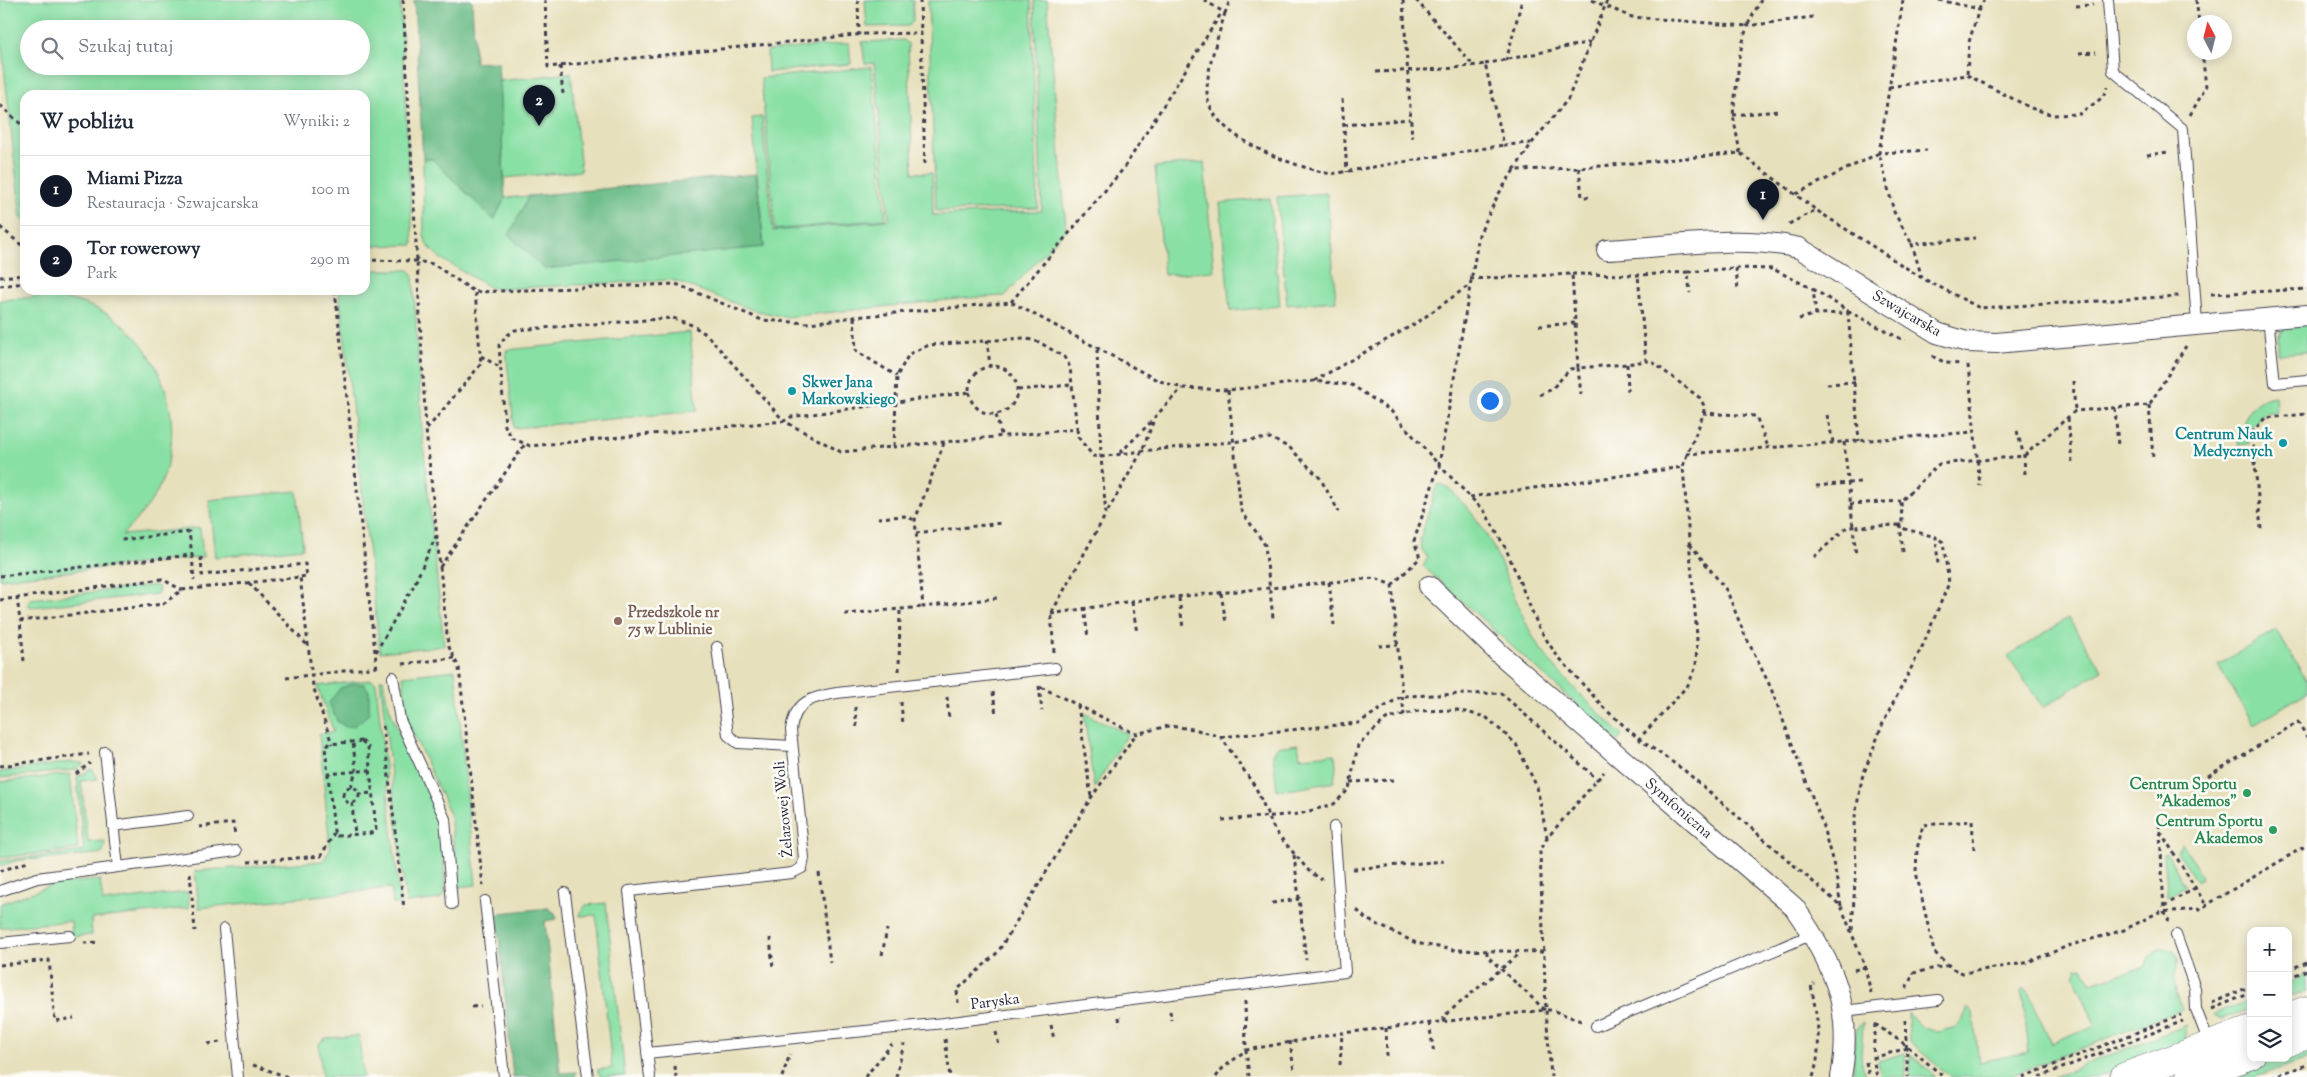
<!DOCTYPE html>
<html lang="pl">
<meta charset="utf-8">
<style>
:root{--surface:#fff;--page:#f6f6f7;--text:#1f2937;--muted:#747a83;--line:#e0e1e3;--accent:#111827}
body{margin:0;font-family:"Sorts Mill Goudy",serif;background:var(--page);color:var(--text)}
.controls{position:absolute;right:15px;bottom:15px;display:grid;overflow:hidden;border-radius:10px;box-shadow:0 2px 12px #0003}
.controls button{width:45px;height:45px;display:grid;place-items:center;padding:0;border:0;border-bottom:1px solid var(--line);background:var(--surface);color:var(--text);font:25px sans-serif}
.compass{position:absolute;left:2187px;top:15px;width:45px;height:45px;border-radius:50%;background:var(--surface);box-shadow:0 2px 12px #0003;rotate:353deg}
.you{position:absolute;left:1489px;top:400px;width:18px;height:18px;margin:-12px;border:4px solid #fff;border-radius:50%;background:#1a73e8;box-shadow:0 0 0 8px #1a73e833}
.badge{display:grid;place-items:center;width:32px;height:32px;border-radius:50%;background:var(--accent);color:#fff;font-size:16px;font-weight:700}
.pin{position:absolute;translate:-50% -41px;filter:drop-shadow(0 1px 2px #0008)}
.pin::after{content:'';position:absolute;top:26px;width:18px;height:15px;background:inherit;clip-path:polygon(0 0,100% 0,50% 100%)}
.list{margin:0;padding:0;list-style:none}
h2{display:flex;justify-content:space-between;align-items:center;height:65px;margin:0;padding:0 20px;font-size:21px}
h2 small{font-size:16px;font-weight:400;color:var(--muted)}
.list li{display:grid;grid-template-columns:32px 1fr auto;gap:15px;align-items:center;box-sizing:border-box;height:70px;padding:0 20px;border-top:1px solid var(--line)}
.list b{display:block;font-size:19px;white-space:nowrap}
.list p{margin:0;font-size:16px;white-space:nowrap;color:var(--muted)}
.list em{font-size:16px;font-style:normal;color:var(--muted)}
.icon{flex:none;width:28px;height:28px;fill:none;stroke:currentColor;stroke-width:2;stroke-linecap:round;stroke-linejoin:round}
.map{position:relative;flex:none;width:2307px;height:1077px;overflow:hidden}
.search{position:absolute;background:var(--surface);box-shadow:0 2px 12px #0003;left:20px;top:20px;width:350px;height:55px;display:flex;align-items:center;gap:12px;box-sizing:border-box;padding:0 18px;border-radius:28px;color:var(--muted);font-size:19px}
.panel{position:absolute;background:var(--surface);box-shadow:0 2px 12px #0003;left:20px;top:90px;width:350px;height:205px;border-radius:15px}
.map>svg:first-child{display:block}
.green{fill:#89e0a4;stroke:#568170;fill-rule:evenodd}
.forest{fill:#6ebe8a;stroke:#487062}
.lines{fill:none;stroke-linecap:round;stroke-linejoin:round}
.lane-casing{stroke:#403e4e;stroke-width:12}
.street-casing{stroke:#403e4e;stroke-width:22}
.secondary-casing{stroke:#403e4e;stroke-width:29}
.path{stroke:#403e4e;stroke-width:3;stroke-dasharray:4 4;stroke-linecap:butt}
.lane{stroke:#fff;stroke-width:10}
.street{stroke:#fff;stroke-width:20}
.secondary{stroke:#fff;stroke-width:28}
.culture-dot{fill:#0f9aa8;stroke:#fdfcf7;stroke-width:2}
.education-dot{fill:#8d6e63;stroke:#fdfcf7;stroke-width:2}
.leisure-dot{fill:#2e9e5b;stroke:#fdfcf7;stroke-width:2}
.labels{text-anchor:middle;stroke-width:5;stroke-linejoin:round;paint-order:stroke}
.street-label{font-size:15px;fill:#22223b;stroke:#fdfcf7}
.culture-label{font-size:15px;font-weight:bold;fill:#0d838f;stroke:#fdfcf7;text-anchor:start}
.education-label{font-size:15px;font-weight:bold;fill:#785e54;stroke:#fdfcf7;text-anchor:start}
.leisure-label{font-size:15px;font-weight:bold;fill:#27864d;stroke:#fdfcf7;text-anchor:end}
</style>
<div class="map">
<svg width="2307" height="1077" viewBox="0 0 2307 1077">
<rect width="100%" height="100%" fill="#fdfcf7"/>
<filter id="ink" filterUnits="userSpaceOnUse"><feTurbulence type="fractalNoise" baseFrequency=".02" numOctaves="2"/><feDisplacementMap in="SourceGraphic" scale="10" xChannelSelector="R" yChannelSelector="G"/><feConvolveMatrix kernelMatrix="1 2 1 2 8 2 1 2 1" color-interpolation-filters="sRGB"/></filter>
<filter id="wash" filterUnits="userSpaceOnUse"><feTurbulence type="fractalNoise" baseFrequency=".0096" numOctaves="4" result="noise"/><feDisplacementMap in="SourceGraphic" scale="20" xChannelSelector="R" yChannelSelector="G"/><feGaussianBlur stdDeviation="1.12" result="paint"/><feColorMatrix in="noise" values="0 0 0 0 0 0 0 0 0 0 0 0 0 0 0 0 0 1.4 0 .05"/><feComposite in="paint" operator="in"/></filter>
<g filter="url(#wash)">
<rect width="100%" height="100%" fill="#e7e0bc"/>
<!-- green -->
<path class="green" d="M0,0H400L413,245L365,246V95H25V221L21,218L0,31ZM29,29H361V66H29Z
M865,0H913V22L908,26L867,27Z
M961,0H1031L1038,208L936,211L928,1Z
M1034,0H1047L1066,229L1005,296L967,298L786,317L753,310L672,280L497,289L489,287L440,258L427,245L424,235L423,159H432L494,219L505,198L529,196L510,235L764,247L752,118L762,117L773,231L889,220L874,63L865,64L862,42L904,40L908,44L913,173H932L933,215L1042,211Z
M849,43L851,64L768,72L767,51Z
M871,67L886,219L775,230L761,78Z
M571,73L581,171L504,178L499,81Z
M1204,162L1214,271L1164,275L1155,167Z
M1327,193L1336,301L1287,305L1277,197Z
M1270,198L1280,306L1230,311L1220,203Z
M365,270H409L413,274L422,432L444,646L380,652L339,290H365Z
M46,296C66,298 87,303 104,312C162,345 187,420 162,481C153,503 138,518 122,535L200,528L203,557L0,579V300Z
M2307,322V352L2278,354V338L2283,327Z
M690,332L697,411L514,428L506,350Z
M2275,396L2276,412L2264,413L2248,430L2249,444L2238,445C2243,421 2248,399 2275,396Z
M1440,484C1448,486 1453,492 1458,498C1497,535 1507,587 1531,633C1549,668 1594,707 1622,735L1618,742L1423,566L1428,558L1422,550L1420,540L1436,487Z
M297,491L303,548L215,557L209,500Z
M156,585L159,589L157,594L32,607L27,605L31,599Z
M2068,618L2102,670L2043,708L2008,656Z
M2276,630L2307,681V692L2254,725L2218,665Z
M455,670L476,885L458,887L450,814L408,722L403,676Z
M380,679H383C389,730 424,771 439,820C444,836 444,873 445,892L440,899L406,903Z
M372,680L376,683L400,904H393L391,888L199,908L195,871L323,861L330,849L319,734L334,732L317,686Z
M1084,713L1128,734L1094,788Z
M1298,744L1300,757L1335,754L1336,767L1334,782L1295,789L1277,790L1273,754L1277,747Z
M70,762L84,763L75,770L0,778V772Z
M92,769L98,779L81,781L88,842L105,841L103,853L60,858L19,860L0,866V861L84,851L77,777Z
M70,774L78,849L0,858V782Z
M2182,843L2202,877L2196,881L2177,851Z
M2167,853L2185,886L2168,897L2164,854Z
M100,880L103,902L188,892L189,908L91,919L92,935L72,937L71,921L0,928V904L58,883Z
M606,903L625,1076L601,1077L597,1070L612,1068L596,915L580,916V912L586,905Z
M2163,948C2189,953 2174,966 2174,982C2175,991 2180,1001 2183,1009L2007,1077H1951L1909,1042L1908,1013L1922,1027L1937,1032L1956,1027L1962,1021L1968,1008L1973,1013L1979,1062L2029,1052L2022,991L2024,989L2028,991L2051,1043L2095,1025L2074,975L2077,968L2083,967L2091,983L2146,966C2148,956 2153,951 2163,948Z
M2307,974V991L2288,997V983Z
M2251,999V1009L2221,1019L2213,1015Z
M1863,1022L1861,1057L1865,1077H1853C1855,1063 1851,1029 1863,1022Z
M2187,1025L2184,1040L2180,1046L2098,1077H2053Z
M359,1036L363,1077H322L319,1043L326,1038Z
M2307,1042V1059L2255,1077H2205L2257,1058H2288V1048Z
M1905,1053L1906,1077H1881L1878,1061Z
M1910,1054L1936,1077H1910Z"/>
<!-- forest -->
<path class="forest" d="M414,0H472L475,63L498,62L505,198L494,220L432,159H423Z
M756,174L764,247L544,269L509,235L529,196Z
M353,684H364L369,691V714L354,726L346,727L337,721L329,703L340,688Z
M548,908L555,913L557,919L545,921L560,1073L576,1072L575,1077H513L497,915L500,913Z"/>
</g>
<g filter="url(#ink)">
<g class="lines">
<defs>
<path id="lane" d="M2108,0L2113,71L2183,129L2197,323
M2268,318L2275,383L2307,380
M717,647L728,735L738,743L792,746
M393,677L400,720L445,819L452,904
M105,752L118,867
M113,826L188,816
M0,891L37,878L236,851
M565,893L588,1077
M485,901L504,1077
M224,929L238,1077
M2176,935L2195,988L2196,1009L2209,1043
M0,943L70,936
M1843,1011L1938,1000
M1596,1026L1813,934
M647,1053L944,1023L1345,972L1334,827
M650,1077L629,891L792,873L802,868L804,858L791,730C795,701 812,697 837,693L1055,668"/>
<path id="street" d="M1607,250C1666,247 1742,234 1799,248L1937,333L1967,342L1996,343L2307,315
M1429,586L1500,654L1794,907C1833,963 1854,1007 1841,1077"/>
<path id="secondary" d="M2288,1017L2307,1010
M2288,1042L2307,1035
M2124,1077L2251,1030
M2190,1077L2251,1055"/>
</defs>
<!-- lane casing -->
<use href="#lane" class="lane-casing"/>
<!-- street casing -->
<use href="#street" class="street-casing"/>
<!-- secondary casing -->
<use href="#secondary" class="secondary-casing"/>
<!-- path -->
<path class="path" d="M403,0L426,430L448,645L459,668L483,886
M545,0L548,67L865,34L921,33
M858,0L859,35
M920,0L925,168
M1204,0L1225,13L1230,0
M1403,0L1412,138
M1416,0L1473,65
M1592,0L1605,6L1607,0
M1903,0L1879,153L1927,150
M1939,0L1979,9L1984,0
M2196,0L2199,22
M2076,6L2093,5
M1225,13C1218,38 1207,66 1207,92C1207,137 1295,167 1331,174L1504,145
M2079,53L2096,52
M1506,61L1522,0
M1485,64L1591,42
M560,66L563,94
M1376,72L1445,69L1485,64L1504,145L1531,143
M1967,75L2031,108L2053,115L2080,114L2103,97L2107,87
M1889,87L1967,75L1969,42L1979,9
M1342,99L1347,172
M0,105L25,128
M1733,115L1779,111
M2190,115L2206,87L2202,52
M1344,125L1410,119
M1740,153L1733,115L1740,53L1747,26L1813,17
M2147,155L2169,152
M1579,168L1582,197H1590
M1514,170L1532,143L1568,99L1605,6L1632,17L1747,26L1761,0
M1796,194L1879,153L1894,212L1912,244
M1789,224L1816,210
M0,227L25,248
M365,260L416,261L433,264L475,292L676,284L762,320L810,323L854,317L1011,302L1157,380L1182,388L1228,390L1314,381L1352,385L1391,411L1439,465L1485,512L1506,549L1539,628L1555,653L1579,680L1605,709L1639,739L1684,770L1841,906L1865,967L1871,993
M1736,268L1773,269L1813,289L1816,314
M1688,272L1736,268L1738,290
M1572,274L1638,275L1688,272L1690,293
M0,277L25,275
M1922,278L1912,244L1975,238
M1470,279L1572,274L1578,368L1627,364L1646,361L1638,275
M0,286L25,283
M1813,289L1848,311
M335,290L377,670
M2211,294L2307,289
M1011,302L1124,168L1222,12
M1848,311L1905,341
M854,317L856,351L897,376
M1799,319L1816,314L1848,313L1859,441
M1539,326L1575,323
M987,340L990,366
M1097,350L1101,457L1106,514L1142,451L1155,417L1182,388
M481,356L501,368
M1932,356L1946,363L1961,364
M1627,364L1628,391
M1968,365L1980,486
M969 390a24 24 0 1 1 48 0a24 24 0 1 1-48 0Z
M1314,381L1418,322L1468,286
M2073,381L2075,411
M1827,384L1855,382
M1018,390L1071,385
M1228,390L1241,510L1265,545L1273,618
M1540,395L1552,389L1570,369L1578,368L1581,394
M2149,405L2153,458
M2115,408L2118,446
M1703,413L1756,416L1768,447
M996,415L1002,438
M1827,415L1833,442
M2068,418L2072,462
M427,429L481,364L475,292
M1077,429L1078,437L1093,456L1101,457L1142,451L1270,438L1290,448L1320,478L1339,512
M2017,431L2024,456L2025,475
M1844,442L1853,527L1900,525L1902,523L1901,501L1939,464L2024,456L2075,411L2149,405L2186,346
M944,443L915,520L923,607L997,598
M894,446L897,376L909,354L929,345L1024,338L1039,342L1064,357L1070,367L1077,429L841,452L784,421L530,446L512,438L505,426L499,345L506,336L515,330L673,318L692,325L707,335L784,421L791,417L969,392
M1120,453L1153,420
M1686,454L1974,432
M2254,458L2261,457
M1816,486L1860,482
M1470,497L1683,467
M1850,504L1901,501
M878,518L904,516L915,520
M2261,529L2252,433L2265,418L2307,414
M916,533L1002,523
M1690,544L1727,591L1743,631L1770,686L1821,820L1835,870L1841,906
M1903,552L1900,525L1905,529L1936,537L1938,565
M192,555L194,580
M201,557L202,575L305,564L307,576L300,577
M1814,557L1847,527H1853L1856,556
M440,567L525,444
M0,576L192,555L189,532L121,540
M1329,582L1334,625
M249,583L308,646
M1392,585L1420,558L1414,541L1439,465L1479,235L1498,195L1514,170L1579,168L1740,153L1816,210L1922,278L1980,308L2180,296
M1221,593L1226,623
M17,597L20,621
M1179,598L1183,628
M0,600L162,579L182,590
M1132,602L1137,633
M1084,607L1088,638
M845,614L923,607
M1051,614L1132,601L1375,578L1392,585L1404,715
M1379,646L1398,645
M376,652L414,585L436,536
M1054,652L1051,614L1106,514
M24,661L20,621L163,604L182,590L300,577L313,686L332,744
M403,664L454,658
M899,671L900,609
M286,678L377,667
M1039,686L1042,711
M1041,687L1136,734L1168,726L1194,729L1221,737L1256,788L1275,831L1309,871L1322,880
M993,692L996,715
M947,697L949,720
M901,702L903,725
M1078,705L1091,797
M855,707L857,730
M383,726L404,909
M1221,737L1358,723L1402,696L1501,693L1598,780
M1638,740L1688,685L1696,667L1697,636L1683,467C1686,452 1706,416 1704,406C1703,403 1701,401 1700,398L1651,361H1646
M362,741L368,747L376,830L371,833L337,836L334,831L325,747L329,744Z
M0,766L89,754
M76,774L90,763
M327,774L370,770
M2208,776L2298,722L2307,737
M1350,782L1394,780
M351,787L356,771L353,742
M343 795a8 8 0 1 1 16 0a8 8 0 1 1-16 0Z
M358,794L373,793
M352,803L355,835
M2158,816L2160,831L2206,905
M1222,820L1299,814L1334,804L1349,789L1358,745L1386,719L1418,711L1457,710L1486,717L1516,744L1537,787L1547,837
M199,827L233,823L235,835
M2160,831L2164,911L2169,921
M1974,849L1972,821L1923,825L1917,849L1916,872L1934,952L1953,969L1963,973L2025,963L2071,945L2124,930L2159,912L2200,909L2307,845
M1294,855L1306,960
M248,862L321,856L334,833
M1353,869L1444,861
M0,871L28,862
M190,873L195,931
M819,873L830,962
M1272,903L1299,899
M2164,906L2195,888
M1357,910L1366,919L1416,943L1454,950L1543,952
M1852,930L1856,866L1854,822L1862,778L1883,723L1923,645L1949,583L1943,542L1936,537
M770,938L773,968
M84,943L98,942
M1487,951V956L1545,1010
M882,955L887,929
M0,965L49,960L55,1021L74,1018
M1854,970L1865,967
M2288,970L2307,962
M2288,978L2307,970
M1906,988L1914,973L1949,965
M1245,1001L1246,1050L1249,1076
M958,1003L957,990L998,952L1091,798L1136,734
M2212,1003L2251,986
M472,1007L481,1006
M2212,1009L2251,993
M1170,1011L1171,1020
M1119,1017L1120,1025
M1905,1020L1908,1077
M1444,1021V1016L1518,955L1519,952
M1581,1021L1552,1010H1546L1540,852L1547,838L1604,772
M1429,1023L1434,1054
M1875,1024L1873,1058L1877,1077
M1875,1024L1906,1045L1944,1077
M1051,1025L1054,1040
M1386,1028L1387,1059
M996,1032L999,1046
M945,1039L950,1077
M1290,1041L1294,1071
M208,1044L220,1042
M1873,1058L1907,1048
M1866,1062L1869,1077
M253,1065L288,1077
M1340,1065L1342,1033
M675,1066L676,1077
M782,1077L790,1054
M865,1077L892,1044
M896,1077L904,1044
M1216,1077L1222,1069L1246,1050L1342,1033L1546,1010L1551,1077
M1813,1077C1823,1045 1817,1017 1811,985L1814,983
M2023,1077L2181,1015
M2039,1077L2183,1021
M2271,1077L2307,1065"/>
<!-- lane -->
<use href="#lane" class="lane"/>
<!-- street -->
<use href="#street" class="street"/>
<!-- secondary -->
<use href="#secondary" class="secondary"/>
</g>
</g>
<!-- markers -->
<g class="culture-dot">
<circle cx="792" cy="391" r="5"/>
<circle cx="2283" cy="443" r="5"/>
</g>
<circle class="education-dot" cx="618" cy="621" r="5"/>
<g class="leisure-dot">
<circle cx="2247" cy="793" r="5"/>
<circle cx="2273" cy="830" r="5"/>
</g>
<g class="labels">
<!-- street labels -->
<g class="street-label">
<text transform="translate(1907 313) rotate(30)" y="5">Szwajcarska</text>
<text transform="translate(1679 808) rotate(41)" y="5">Symfoniczna</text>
<text transform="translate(783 809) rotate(-95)" y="5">Żelazowej Woli</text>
<text transform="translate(995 1001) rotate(-7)" y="5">Paryska</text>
</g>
<!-- culture labels -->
<g class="culture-label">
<text x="802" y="387">Skwer Jana<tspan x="802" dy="17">Markowskiego</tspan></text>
<text x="2273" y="439" text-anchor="end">Centrum Nauk<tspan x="2273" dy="17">Medycznych</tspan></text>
</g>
<!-- education labels -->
<g class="education-label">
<text x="628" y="617">Przedszkole nr<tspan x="628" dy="17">75 w Lublinie</tspan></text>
</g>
<!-- leisure labels -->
<g class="leisure-label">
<text x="2237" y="789">Centrum Sportu<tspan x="2237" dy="17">"Akademos"</tspan></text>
<text x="2263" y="826">Centrum Sportu<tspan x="2263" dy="17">Akademos</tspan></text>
</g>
</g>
</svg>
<div class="controls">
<button>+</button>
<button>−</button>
<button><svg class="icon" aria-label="layers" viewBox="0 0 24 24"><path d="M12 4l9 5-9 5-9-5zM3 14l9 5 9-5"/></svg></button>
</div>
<svg class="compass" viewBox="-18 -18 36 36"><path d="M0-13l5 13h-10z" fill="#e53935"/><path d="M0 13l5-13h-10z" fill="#747a83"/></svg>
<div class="you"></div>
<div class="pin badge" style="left:1763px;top:220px">1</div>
<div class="pin badge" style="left:539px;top:126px">2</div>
<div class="search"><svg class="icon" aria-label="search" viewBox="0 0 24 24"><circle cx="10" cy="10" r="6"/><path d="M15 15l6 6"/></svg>Szukaj tutaj</div>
<section class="panel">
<h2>W pobliżu<small>Wyniki: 2</small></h2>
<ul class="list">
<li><span class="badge">1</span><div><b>Miami Pizza</b><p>Restauracja · Szwajcarska</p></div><em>100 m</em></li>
<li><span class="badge">2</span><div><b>Tor rowerowy</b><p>Park</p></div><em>290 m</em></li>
</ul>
</section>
</div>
